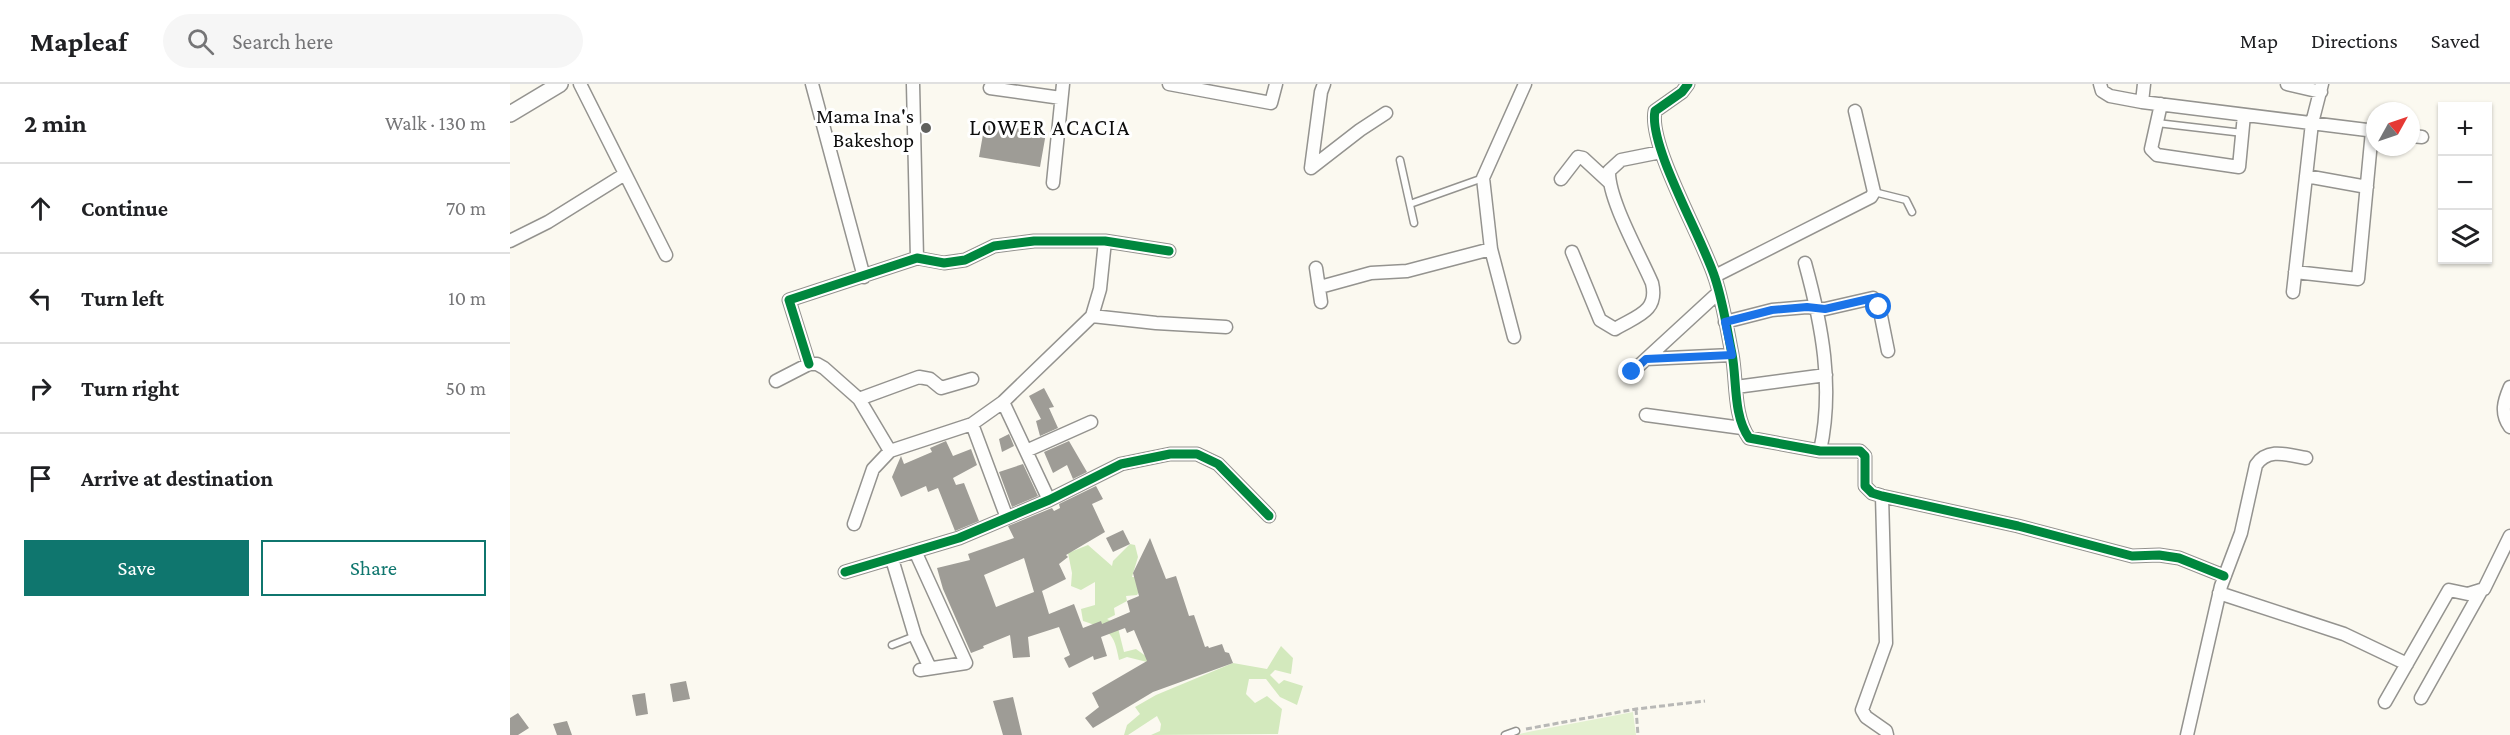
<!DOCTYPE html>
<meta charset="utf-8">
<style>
:root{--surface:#fff;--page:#f6f6f6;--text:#202124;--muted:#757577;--line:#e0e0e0;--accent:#0f766e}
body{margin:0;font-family:"Crimson Pro",serif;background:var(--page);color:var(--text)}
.controls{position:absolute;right:18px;top:18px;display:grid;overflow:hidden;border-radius:0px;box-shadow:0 2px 4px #0004}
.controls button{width:54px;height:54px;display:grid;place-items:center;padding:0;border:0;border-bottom:2px solid var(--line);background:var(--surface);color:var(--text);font:30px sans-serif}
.compass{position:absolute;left:1856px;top:18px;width:54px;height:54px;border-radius:50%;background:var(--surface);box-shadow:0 2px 4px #0004;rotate:50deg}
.stop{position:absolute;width:18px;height:18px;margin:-14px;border:4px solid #1a73e8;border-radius:50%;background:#fff}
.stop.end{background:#1a73e8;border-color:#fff;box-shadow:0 2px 6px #0008}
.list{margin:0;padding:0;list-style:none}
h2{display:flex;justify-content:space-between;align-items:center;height:78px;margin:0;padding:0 24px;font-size:26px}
h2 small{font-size:20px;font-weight:400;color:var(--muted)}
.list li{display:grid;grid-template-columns:39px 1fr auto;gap:18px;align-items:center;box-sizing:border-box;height:90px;padding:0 24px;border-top:2px solid var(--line)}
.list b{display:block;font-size:22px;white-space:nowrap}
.list em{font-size:20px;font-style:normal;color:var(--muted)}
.actions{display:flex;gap:12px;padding:18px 24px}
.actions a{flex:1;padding:14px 0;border:2px solid var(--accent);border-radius:0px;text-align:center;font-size:21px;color:var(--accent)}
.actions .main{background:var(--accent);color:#fff}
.icon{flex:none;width:33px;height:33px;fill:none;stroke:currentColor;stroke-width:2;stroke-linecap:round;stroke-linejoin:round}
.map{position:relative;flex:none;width:2000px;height:651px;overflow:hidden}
header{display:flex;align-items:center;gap:36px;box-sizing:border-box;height:84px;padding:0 30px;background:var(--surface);border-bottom:2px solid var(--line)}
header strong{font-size:28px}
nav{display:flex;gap:33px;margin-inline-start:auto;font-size:21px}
.search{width:420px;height:54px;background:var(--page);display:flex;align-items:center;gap:15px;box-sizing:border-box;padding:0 21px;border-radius:33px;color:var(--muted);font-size:22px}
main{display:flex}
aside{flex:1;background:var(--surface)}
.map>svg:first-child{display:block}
.green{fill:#e3f1d0}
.forest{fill:#d3e9bd}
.building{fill:#9e9c96;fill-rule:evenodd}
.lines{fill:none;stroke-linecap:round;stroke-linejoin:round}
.service-casing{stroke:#94938f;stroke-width:9}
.minor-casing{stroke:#94938f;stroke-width:15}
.tertiary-casing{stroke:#94938f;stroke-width:18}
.path{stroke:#b8b8b6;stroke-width:3;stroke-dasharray:6 3;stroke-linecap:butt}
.service{stroke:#fefefd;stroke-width:6}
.minor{stroke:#fefefd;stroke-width:12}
.tertiary{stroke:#fefefd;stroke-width:15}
.cycleway-casing{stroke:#fff;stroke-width:13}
.cycleway{stroke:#00873e;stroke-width:9}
.route{stroke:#1a73e8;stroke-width:8}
.poi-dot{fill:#60605c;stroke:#fff;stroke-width:2}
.labels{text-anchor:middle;stroke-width:6;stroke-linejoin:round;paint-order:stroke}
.poi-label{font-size:21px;fill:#0d0d0d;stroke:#fff;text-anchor:end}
.neighbourhood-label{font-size:22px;letter-spacing:1.5px;fill:#0d0d0d;stroke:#fff}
</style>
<header>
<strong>Mapleaf</strong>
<div class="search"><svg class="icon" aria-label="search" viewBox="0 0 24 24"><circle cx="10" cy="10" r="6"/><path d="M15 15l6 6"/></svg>Search here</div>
<nav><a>Map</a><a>Directions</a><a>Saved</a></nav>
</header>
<main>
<aside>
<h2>2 min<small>Walk · 130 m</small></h2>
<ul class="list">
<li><svg class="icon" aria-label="ahead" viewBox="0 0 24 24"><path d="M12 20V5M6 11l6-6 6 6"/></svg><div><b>Continue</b></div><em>70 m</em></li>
<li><svg class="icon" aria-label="left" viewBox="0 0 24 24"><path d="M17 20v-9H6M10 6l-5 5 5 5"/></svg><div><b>Turn left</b></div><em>10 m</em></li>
<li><svg class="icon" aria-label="right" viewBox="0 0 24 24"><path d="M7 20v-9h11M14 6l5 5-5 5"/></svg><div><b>Turn right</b></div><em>50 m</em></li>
<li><svg class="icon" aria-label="arrive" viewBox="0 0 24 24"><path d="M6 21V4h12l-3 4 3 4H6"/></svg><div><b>Arrive at destination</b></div></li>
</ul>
<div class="actions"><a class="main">Save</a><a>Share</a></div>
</aside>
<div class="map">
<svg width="2000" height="651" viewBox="0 0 2000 651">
<rect width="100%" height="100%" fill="#fbf9f0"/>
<!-- green -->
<path class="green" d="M1123,628L1126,651H1005L1018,648Z"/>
<!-- forest -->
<path class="forest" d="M620,460L625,461L628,473L622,493H632L634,500L627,511L616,512L617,517L604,524L605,531L597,535L607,540L614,568L626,565L637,573V578L617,573L609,576C604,548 599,546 573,537L571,525L585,521V498L571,506L561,502L562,489L558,469L578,461L602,482L603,477Z
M771,562L783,574L781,590L765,586L760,591L769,600L774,596L793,602L787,621L770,613L756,595H739L736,610L745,619L757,612L772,625L768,650L641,651L650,647L651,640L647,632L618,651H614L617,641L630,630L625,623L646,611L723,579L757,585Z"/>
<!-- building -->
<path class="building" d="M475,39L536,49L530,83L469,73Z
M534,304L544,323L539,324L548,344L530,352L526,337L531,335L519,312Z
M499,350L504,362L492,368L489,355Z
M436,357L443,372L461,365L467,381L443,394L446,401L454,399L469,437L445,447L428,404L418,408L416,402L391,413L382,393L391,372L394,380L422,368L420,364Z
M559,357L577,388L563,395L557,381L543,389L534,368Z
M513,380L528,412L502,423L489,388Z
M586,402L593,415L582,420L595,448L556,471L558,473L549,480L556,495L532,507L539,530L564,520L573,544L591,537L592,540L620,528L617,517L629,512L623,489L640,454L656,495L666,492L679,532L684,531L695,563L698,562L699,564L712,560L715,568L719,569L723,579L643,608L583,644L575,634L589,623L582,609L637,577L624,546L617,549L615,544L591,553L597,572L584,576L583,572L559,584L554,574L560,571L549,543L518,553L520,573L503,574L500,551L473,562L474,564L461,569L433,505L427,484L460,476L458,470L504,454L498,442L542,424L544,427L550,424L549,420ZM514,474L524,508L486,523L474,491Z
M613,446L620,460L603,468L596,454Z
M176,597L180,615L163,618L160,600Z
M135,609L138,630L126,632L122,611Z
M503,613L512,651H493L483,617Z
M8,629L19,644L8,651H0V634Z
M57,637L62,651H47L43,640Z"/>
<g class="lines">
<defs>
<path id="service" d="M1647,39L1733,49
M890,76L904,139
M1364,108L1396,116L1402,128
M900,120L973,94
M382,561L405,552
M995,651L1006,647"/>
<path id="minor" d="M70,0L156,171
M302,0L354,193
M403,0L407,174
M659,0L761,19L766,0
M1178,0L1172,8L1145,27C1138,62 1193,155 1205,194C1213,218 1217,245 1222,270C1227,296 1223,332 1239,354L1310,367H1350L1355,372V402L1362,409L1372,412L1508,442L1622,472L1649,471L1669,474L1714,492
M1590,0L1592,7L1600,12L1632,18L1865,47
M1777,0L1811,8
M480,4L551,14
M1632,18L1634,0
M1651,20L1641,65L1647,71L1729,83L1734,31
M1901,52L1912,53
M801,84L850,46L876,29
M801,84L811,8L814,0
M1796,92L1857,103
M1051,95L1068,73L1073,74L1099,98
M543,99L553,0
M0,157L38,138L115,90
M1062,168L1090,236L1105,245C1126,232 1149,228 1142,199C1130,171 1098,115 1099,87L1111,76L1151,68
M1295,179C1312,241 1324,303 1310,367
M806,184L811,218
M1785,188L1848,195L1862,47
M1205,192L1361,113L1364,108L1345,27
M810,203L861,189L897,187L981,165
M1783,208L1802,39L1812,0
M582,232L646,239L716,243
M1215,238L1262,226L1297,223L1315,225L1363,214L1371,232L1378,267
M1004,253L981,165L973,94L1015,0
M1136,275L1222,271
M299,280L279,216L407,174L434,179L455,176L484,162L524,157H595L659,167
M1122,288L1209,208
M266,297L299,280H307L314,284L349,315L380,367
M1226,303L1316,291
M2000,303C1994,317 1990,329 2000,343
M349,315L409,293L420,295L431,304L462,295
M493,318L539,416
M1136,331L1232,344
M462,340L497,434
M516,367L581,338
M1372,412L1376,559L1352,626L1356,633L1376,647L1377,651
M344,440L363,385L380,367L462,340L493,318L582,232L590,205L595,157
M405,467L456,579L410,586
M382,475L405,552L420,584
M335,488L449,454L539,416L611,380L660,370H687L708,380L759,432
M1709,509L1834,550L1897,580
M1911,614L1971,507
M1875,618L1939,506L1958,510L1974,505L2000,452
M1677,651L1711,502L1731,449L1746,381C1758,363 1778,371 1796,374"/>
<path id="tertiary" d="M0,30L50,0"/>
</defs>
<!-- service casing -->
<use href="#service" class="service-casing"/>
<!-- minor casing -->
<use href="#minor" class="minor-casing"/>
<!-- tertiary casing -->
<use href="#tertiary" class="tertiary-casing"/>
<!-- path -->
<path class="path" d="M1126,625L1128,651
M1016,645L1126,625L1195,617"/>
<!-- service -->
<use href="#service" class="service"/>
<!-- minor -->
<use href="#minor" class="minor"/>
<!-- tertiary -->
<use href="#tertiary" class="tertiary"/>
<defs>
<path id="cycleway" d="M1178,0L1172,8L1145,27C1138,62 1193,155 1205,194C1213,218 1217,245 1222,270C1227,296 1223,332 1239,354L1310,367H1350L1355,372V402L1362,409L1372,412L1508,442L1622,472L1649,471L1669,474L1714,492
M299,280L279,216L407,174L434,179L455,176L484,162L524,157H595L659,167
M335,488L449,454L539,416L611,380L660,370H687L708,380L759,432"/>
</defs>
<!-- cycleway casing -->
<use href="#cycleway" class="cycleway-casing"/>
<!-- cycleway -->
<use href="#cycleway" class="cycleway"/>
</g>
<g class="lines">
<!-- route -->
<path class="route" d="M1122,288L1136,275L1222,271L1215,238L1262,226L1297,223L1315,225L1363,214L1369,223"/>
</g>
<!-- markers -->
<circle class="poi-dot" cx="416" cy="44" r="6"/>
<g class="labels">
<!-- poi labels -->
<g class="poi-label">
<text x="404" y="39">Mama Ina's<tspan x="404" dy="24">Bakeshop</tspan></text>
</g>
<!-- neighbourhood labels -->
<g class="neighbourhood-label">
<text x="540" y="51">LOWER ACACIA</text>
</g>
</g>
</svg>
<div class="controls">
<button>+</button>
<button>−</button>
<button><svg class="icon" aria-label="layers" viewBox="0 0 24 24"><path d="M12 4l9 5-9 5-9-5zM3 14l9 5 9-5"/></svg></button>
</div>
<svg class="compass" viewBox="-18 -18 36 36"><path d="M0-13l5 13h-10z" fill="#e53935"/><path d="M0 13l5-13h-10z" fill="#757577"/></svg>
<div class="stop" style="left:1369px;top:223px"></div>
<div class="stop end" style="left:1122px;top:288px"></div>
</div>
</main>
